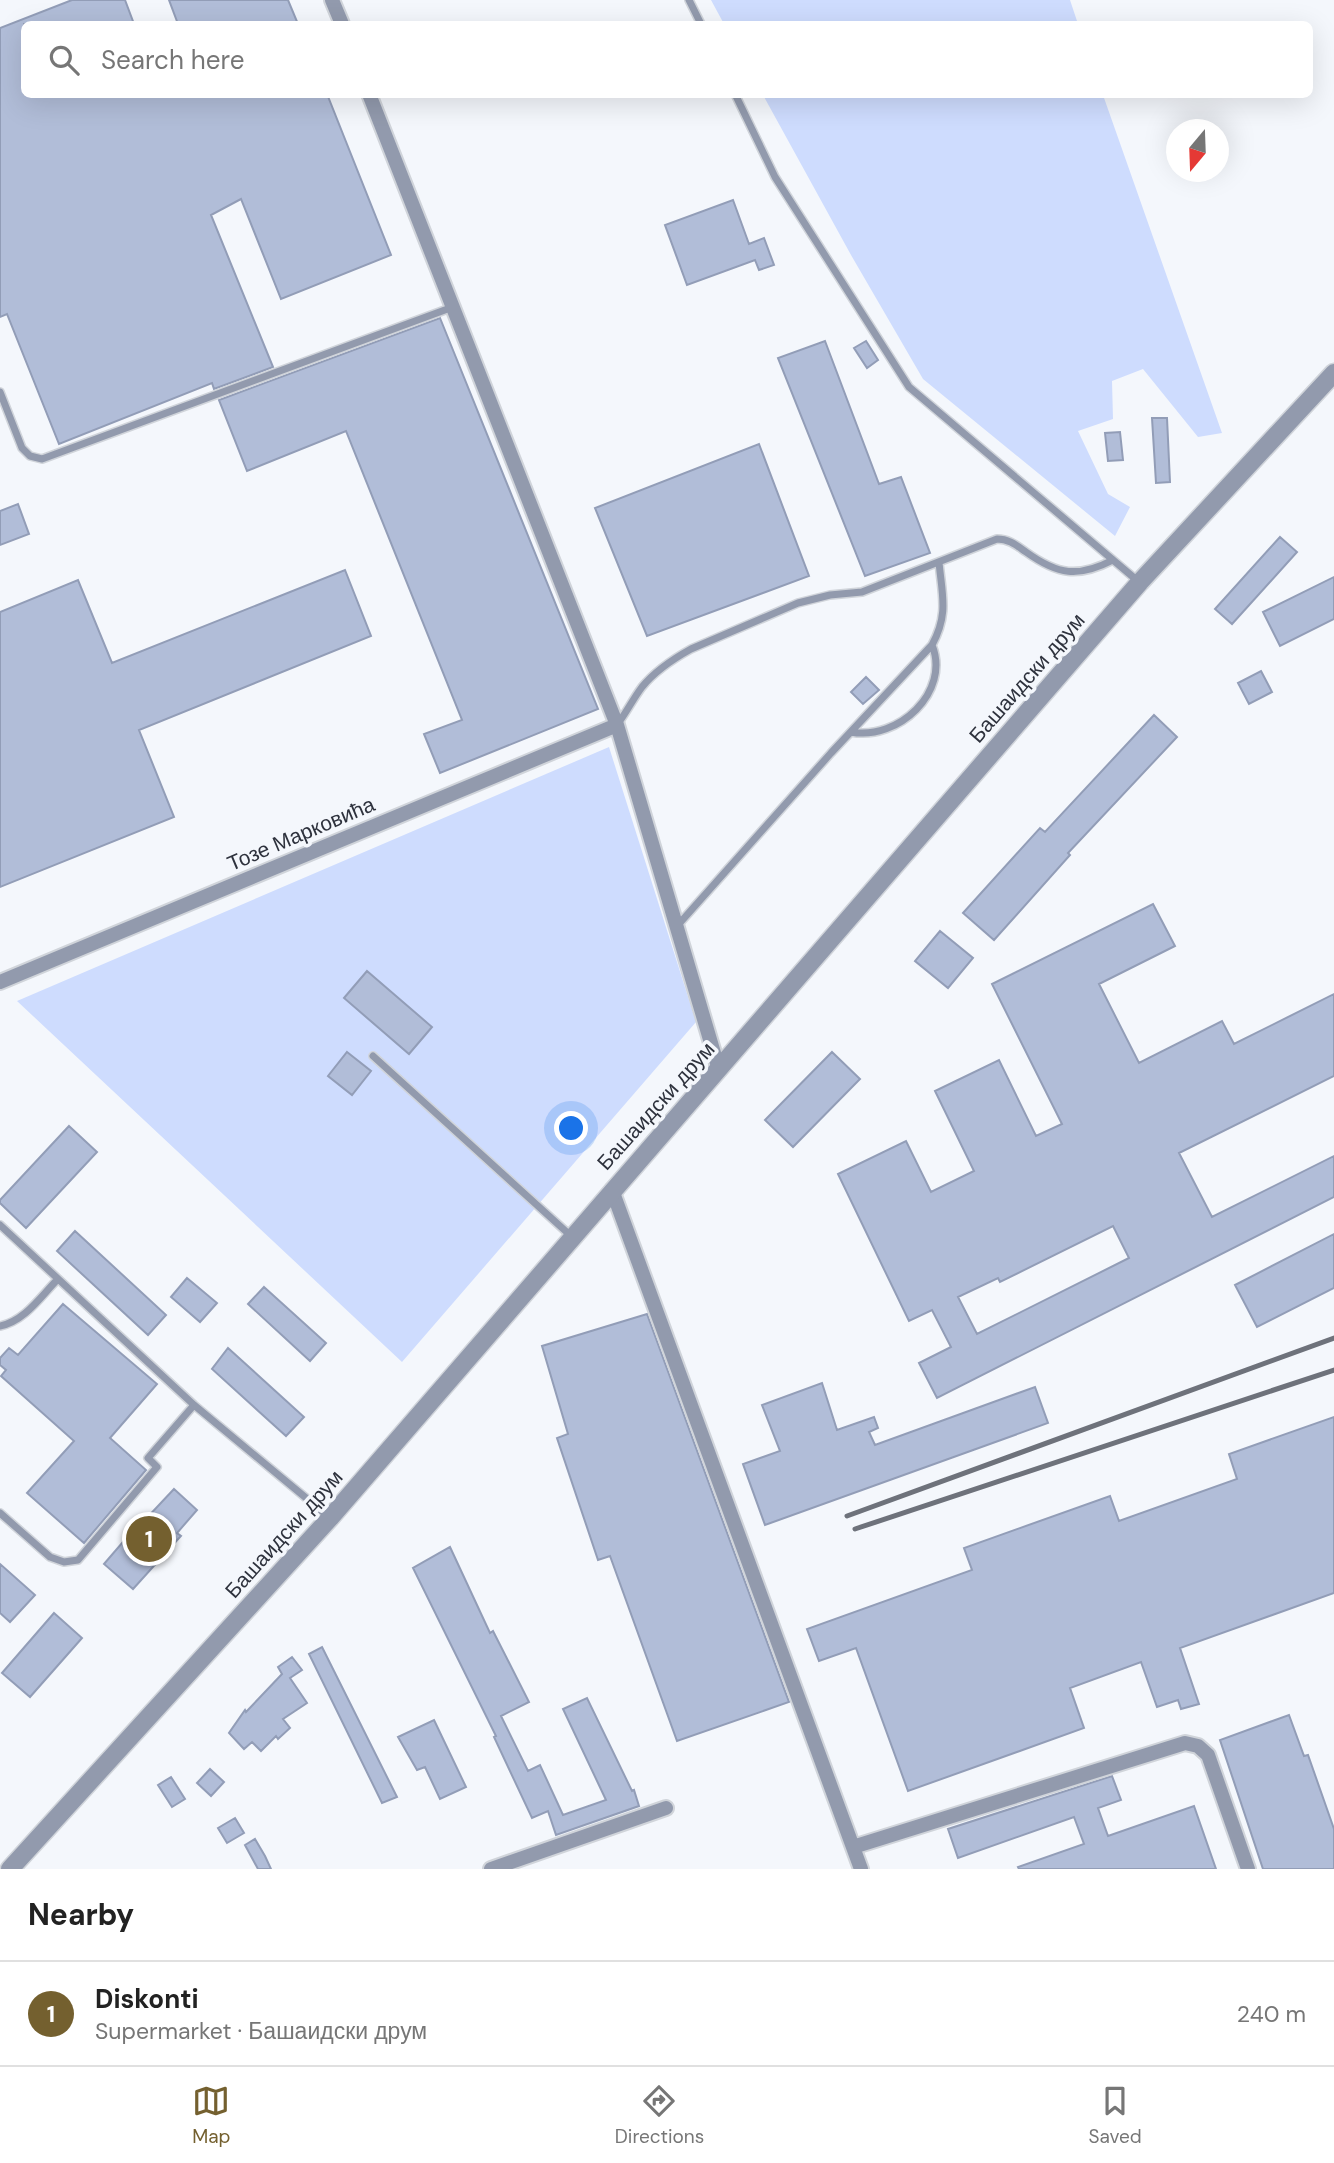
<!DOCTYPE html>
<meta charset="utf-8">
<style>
:root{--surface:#fff;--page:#f2f2f2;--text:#222;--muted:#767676;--line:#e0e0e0;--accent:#74602f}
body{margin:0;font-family:"DM Sans",sans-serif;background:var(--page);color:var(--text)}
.compass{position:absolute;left:1166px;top:119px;width:63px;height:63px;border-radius:50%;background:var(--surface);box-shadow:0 7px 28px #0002;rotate:199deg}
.you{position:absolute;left:572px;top:1129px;width:24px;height:24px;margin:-18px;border:5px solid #fff;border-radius:50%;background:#1a73e8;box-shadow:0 0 0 10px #1a73e833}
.badge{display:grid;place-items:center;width:46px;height:46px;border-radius:50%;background:var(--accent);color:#fff;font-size:23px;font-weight:700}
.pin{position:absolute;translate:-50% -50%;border:4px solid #fff;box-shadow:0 2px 7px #0006}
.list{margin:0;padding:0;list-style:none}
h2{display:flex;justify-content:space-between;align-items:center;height:91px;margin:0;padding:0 28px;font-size:30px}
h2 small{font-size:23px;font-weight:400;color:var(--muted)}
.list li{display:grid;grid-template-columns:46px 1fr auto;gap:21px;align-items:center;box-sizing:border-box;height:105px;padding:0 28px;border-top:2px solid var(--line)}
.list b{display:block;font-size:26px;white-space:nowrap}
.list p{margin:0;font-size:23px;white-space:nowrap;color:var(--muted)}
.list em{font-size:23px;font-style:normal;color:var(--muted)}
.icon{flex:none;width:38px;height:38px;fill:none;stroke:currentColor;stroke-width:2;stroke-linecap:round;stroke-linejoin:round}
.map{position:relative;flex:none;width:1334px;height:1869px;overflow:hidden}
.search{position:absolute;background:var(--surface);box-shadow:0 7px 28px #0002;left:21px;right:21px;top:21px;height:77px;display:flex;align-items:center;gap:18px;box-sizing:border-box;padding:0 24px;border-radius:10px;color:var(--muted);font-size:26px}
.sheet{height:196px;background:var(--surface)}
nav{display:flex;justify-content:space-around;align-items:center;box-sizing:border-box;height:98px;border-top:2px solid var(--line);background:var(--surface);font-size:19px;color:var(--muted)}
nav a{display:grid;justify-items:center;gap:4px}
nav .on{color:var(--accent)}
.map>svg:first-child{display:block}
.green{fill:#cedcfe}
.building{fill:#b1bdd8;stroke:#929db7;stroke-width:2;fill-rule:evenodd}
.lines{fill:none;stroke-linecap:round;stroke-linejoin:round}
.service-casing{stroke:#d0d4da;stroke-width:10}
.minor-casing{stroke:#d0d4da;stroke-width:18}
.tertiary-casing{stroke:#d0d4da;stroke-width:21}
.service{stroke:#929aad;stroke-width:7}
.minor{stroke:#929aad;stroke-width:14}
.tertiary{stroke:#929aad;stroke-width:18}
.rail{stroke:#6e727b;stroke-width:5}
.labels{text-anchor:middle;stroke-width:7;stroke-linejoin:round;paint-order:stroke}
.street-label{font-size:21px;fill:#2e323d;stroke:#f4f7fc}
</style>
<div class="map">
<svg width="1334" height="1869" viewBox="0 0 1334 1869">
<rect width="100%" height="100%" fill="#f4f7fc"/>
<!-- green -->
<path class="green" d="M711,0H1070L1078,24H724Z
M763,95H1103L1222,433L1198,437L1143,369L1112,381L1113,419L1078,431L1108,494L1130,507L1115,536L923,379L851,255Z
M609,747L696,1022L402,1362L17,1001Z"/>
<!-- building -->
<path class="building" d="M72,0H125L134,24H24V94H327L391,255L281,299L241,199L211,215L273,367L214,389L212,383L59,444L7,314L0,317V28Z
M169,0H288L298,24H178Z
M733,200L749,244L764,238L774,265L759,270L755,260L687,285L665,225Z
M440,318L598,709L440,773L424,734L462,720L346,431L247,471L219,400Z
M825,341L879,484L901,477L930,553L865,576L778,358Z
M866,341L878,360L867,368L854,348Z
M1152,418H1167L1170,482L1156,483Z
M1120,432L1123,460L1108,461L1105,433Z
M759,444L809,576L647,636L595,508Z
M18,504L29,534L0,545V511Z
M1280,537L1297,552L1232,624L1215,609Z
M345,570L371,636L139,730L174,817L0,887V612L78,580L112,663Z
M1334,577V619L1280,646L1263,612Z
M1261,671L1272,692L1249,704L1238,683Z
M866,677L879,690L863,704L851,692Z
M1154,715L1177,737L1068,853L1070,855L994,940L963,913L1040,828L1045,832Z
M1153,904L1175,946L1099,984L1139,1063L1222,1021L1234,1044L1334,994V1076L1179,1153L1212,1217L1334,1156V1197L937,1398L919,1363L951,1347L932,1310L909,1321L838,1174L906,1141L931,1192L974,1171L935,1091L999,1060L1036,1136L1062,1124L992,984ZM1113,1226L1129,1258L977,1334L958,1297L998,1278L1000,1282Z
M940,931L973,958L948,988L915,961Z
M367,971L432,1027L409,1054L344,998Z
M347,1052L371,1071L352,1095L328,1076Z
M832,1052L860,1079L793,1147L765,1120Z
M69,1126L97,1152L26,1228L0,1203V1200Z
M75,1231L166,1315L148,1335L57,1251Z
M1334,1234V1288L1257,1327L1235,1285Z
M187,1278L217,1303L200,1322L171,1297Z
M264,1287L326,1343L310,1361L248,1304Z
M63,1304L157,1384L110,1438L146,1470L84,1543L27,1493L74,1441L1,1376L6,1370L0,1365V1358L9,1348L18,1355Z
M647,1314L789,1702L677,1741L610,1556L598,1560L557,1438L568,1434L542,1346Z
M228,1348L304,1417L286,1436L212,1369Z
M822,1383L837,1430L874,1417L878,1428L869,1432L875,1445L1035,1387L1048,1423L765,1525L743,1464L780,1451L762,1405Z
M1334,1417V1593L1180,1648L1199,1704L1181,1709L1178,1700L1157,1707L1141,1662L1070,1688L1084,1728L908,1791L856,1648L819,1661L807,1629L972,1570L964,1548L1110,1496L1119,1521L1237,1479L1229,1454Z
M174,1489L197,1510L177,1533L181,1536L133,1589L104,1564L141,1521L143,1522Z
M450,1547L490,1633L493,1631L529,1702L501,1716L528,1771L540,1765L563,1815L606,1800L563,1709L587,1698L632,1791L634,1790L639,1806L556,1835L548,1811L532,1818L494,1737L496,1736L413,1568Z
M0,1564L35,1595L10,1622L0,1613Z
M54,1613L82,1638L30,1697L2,1673Z
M322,1647L397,1797L382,1803L309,1654Z
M292,1657L302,1670L290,1678L307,1703L283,1719L290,1728L278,1739L276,1736L261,1751L252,1742L244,1749L229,1733L245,1710L246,1712L282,1674L278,1667Z
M1289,1715L1304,1756L1308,1755L1334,1829V1869H1263L1220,1740Z
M434,1720L466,1787L440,1799L425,1767L417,1770L398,1737Z
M210,1769L224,1782L211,1796L197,1783Z
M1112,1776L1121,1800L1098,1808L1108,1836L1194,1806L1216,1869H1019L1018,1867L1084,1844L1074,1817L958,1858L948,1829Z
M171,1777L185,1799L172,1807L158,1785Z
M235,1818L244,1833L227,1843L218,1828Z
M255,1839L265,1856L271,1869H258L245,1845Z"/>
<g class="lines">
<defs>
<path id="service" d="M689,0L701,24
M735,94L775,177L909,387L1139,582
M0,392L22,448L30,456L42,459L453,307
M617,725C626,713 633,699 642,687C655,671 673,659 691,649L798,603L830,595L862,592L997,539C1009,539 1016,545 1026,552C1058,575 1078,578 1113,560
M851,732C898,741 951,692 932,645
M678,925L831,753L932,645C949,614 942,595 939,562
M373,1056L571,1236
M0,1225L194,1405L329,1517
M0,1326C25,1321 41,1296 58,1279
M0,1513L50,1557L64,1562L78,1560L157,1467L148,1458L194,1405"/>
<path id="minor" d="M332,0L342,24
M369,94L617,725L719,1070
M0,982L617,725
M612,1190L861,1869
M853,1847L1185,1743L1198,1746L1208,1755L1248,1869
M491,1869L666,1808"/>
<path id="tertiary" d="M10,1869L330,1518L1140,582L1334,373"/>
</defs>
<!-- service casing -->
<use href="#service" class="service-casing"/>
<!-- minor casing -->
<use href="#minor" class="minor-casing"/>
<!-- tertiary casing -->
<use href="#tertiary" class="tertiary-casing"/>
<!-- service -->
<use href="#service" class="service"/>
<!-- minor -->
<use href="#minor" class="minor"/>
<!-- tertiary -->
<use href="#tertiary" class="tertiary"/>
<!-- rail -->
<path class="rail" d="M847,1516L1334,1338
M855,1529L1334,1370"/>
</g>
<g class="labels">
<!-- street labels -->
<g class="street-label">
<text transform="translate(1027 678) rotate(-49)" y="7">Башаидски друм</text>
<text transform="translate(301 834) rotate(-23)" y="7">Тозе Марковића</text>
<text transform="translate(656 1106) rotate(-48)" y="7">Башаидски друм</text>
<text transform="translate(284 1534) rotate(-48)" y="7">Башаидски друм</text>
</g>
</g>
</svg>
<svg class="compass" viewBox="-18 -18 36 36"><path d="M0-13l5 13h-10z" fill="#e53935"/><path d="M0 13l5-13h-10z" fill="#767676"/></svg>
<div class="you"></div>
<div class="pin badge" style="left:149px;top:1539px">1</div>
<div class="search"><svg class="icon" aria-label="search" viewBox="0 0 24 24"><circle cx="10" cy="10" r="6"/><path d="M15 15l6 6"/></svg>Search here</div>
</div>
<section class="sheet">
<h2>Nearby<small></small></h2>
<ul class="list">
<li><span class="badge">1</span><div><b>Diskonti</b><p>Supermarket · Башаидски друм</p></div><em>240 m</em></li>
</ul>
</section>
<nav>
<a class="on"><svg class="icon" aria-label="map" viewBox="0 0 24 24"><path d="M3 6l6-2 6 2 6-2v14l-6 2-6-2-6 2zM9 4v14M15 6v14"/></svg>Map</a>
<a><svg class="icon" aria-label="directions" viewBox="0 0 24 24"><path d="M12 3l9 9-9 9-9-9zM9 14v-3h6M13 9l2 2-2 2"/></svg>Directions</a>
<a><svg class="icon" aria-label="saved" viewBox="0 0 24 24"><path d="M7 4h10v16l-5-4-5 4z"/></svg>Saved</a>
</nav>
